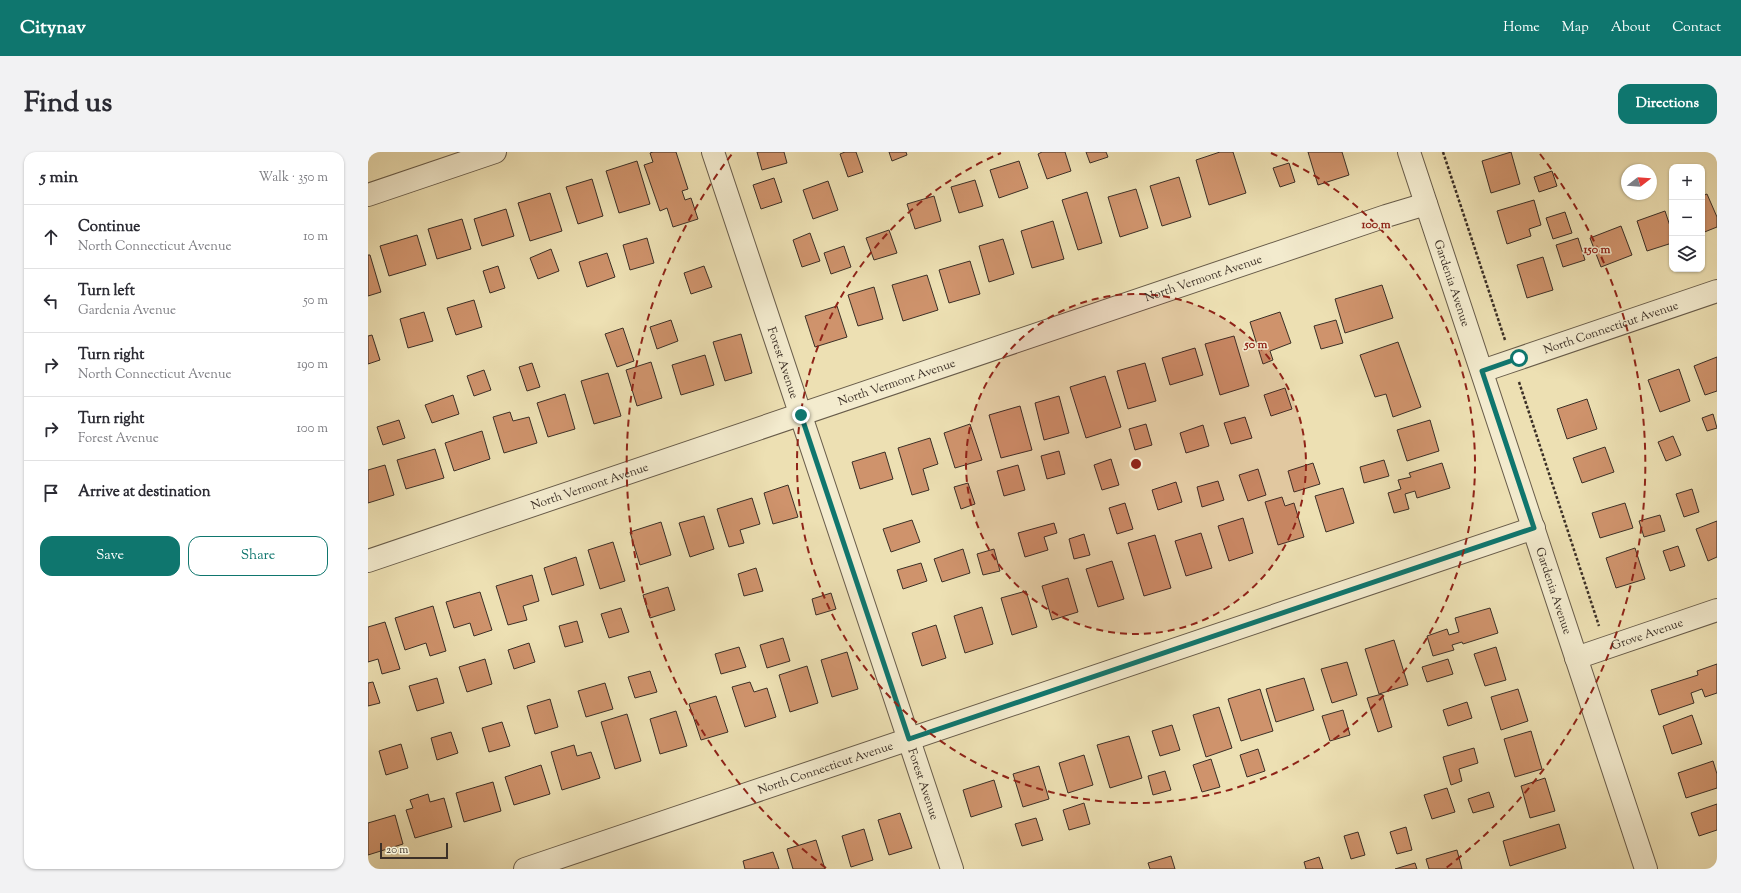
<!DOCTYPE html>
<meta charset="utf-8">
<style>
:root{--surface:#fff;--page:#f2f2f3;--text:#2b2b33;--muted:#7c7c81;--line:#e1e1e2;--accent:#0f766e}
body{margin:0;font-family:"Sorts Mill Goudy",serif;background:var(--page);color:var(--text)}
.controls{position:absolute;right:12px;top:12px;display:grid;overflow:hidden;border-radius:8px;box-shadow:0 1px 3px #0004}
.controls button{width:36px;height:36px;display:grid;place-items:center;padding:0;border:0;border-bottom:1px solid var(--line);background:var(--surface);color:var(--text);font:20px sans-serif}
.compass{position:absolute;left:1253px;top:12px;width:36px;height:36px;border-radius:50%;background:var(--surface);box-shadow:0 1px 3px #0004;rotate:73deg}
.scale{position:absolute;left:12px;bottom:10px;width:68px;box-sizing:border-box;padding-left:4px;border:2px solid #3c3027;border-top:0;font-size:11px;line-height:14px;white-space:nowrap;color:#3c3027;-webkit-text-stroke:3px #f3ebce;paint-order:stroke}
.stop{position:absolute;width:12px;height:12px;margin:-9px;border:3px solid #0f766e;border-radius:50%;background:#fff}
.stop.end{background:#0f766e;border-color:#fff;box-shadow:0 1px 4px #0008}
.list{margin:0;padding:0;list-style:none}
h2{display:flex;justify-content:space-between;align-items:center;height:52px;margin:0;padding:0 16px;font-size:17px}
h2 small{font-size:13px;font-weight:400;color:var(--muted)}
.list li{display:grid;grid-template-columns:26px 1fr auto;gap:12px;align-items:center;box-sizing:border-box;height:64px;padding:0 16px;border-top:1px solid var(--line)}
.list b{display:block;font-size:15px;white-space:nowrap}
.list p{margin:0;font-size:13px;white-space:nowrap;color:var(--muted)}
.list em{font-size:13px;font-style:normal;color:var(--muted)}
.actions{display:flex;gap:8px;padding:12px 16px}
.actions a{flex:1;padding:9px 0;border:1px solid var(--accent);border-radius:12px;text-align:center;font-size:14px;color:var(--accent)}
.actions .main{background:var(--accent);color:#fff}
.icon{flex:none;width:22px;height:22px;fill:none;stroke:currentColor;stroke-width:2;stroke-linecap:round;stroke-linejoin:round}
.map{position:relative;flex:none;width:1349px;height:717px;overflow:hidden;border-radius:12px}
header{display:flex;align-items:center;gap:24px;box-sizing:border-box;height:56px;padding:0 20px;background:var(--accent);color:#fff}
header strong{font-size:19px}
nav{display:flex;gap:22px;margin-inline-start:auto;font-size:14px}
.intro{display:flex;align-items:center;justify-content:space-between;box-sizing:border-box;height:96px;padding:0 24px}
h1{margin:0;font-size:28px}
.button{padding:10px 18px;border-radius:12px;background:var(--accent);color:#fff;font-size:14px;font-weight:700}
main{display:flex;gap:24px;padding:0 24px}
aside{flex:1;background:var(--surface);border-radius:12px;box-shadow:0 1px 3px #0004}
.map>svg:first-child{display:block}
.building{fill:#cf936c;stroke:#3c3027}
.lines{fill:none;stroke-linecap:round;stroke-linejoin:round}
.minor-casing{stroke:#685c4a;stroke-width:24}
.path{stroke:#3c3027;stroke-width:2.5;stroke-dasharray:3 2;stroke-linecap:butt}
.minor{stroke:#f3ebce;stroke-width:22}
.route{stroke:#0f766e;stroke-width:5}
.ring{fill:none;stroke:#8f2418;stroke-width:2;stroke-dasharray:7 5}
.labels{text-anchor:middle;stroke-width:3;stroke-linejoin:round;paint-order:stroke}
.street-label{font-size:12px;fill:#3c3027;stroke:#f3ebce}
.centre{fill:#8f2418;stroke:#f3ebce;stroke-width:2}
.ring-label{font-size:12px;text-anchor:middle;font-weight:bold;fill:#8f2418;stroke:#f3ebce;stroke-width:3;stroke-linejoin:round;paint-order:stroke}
</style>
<header>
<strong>Citynav</strong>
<nav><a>Home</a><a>Map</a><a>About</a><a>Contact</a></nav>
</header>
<div class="intro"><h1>Find us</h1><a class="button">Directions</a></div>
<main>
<aside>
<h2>5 min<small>Walk · 350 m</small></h2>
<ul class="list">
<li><svg class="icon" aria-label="ahead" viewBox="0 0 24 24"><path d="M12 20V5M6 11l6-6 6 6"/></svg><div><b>Continue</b><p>North Connecticut Avenue</p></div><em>10 m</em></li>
<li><svg class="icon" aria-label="left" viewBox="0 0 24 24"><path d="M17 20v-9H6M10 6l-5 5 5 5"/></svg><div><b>Turn left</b><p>Gardenia Avenue</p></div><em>50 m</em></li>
<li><svg class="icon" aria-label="right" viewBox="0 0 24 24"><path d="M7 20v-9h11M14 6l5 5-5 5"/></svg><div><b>Turn right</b><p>North Connecticut Avenue</p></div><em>190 m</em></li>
<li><svg class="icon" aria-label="right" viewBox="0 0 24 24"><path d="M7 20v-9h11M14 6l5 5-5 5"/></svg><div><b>Turn right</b><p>Forest Avenue</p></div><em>100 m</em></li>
<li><svg class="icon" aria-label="arrive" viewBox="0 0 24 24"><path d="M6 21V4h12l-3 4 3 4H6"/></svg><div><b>Arrive at destination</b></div></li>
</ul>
<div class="actions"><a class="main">Save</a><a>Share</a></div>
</aside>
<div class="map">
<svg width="1349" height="717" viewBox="0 0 1349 717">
<rect width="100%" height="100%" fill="#ede0b3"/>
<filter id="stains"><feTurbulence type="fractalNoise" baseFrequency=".005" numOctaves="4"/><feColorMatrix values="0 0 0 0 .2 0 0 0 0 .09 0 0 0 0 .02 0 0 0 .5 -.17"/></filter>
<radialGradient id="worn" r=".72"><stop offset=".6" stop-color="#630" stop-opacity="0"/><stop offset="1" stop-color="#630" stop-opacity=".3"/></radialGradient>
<!-- building -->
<path class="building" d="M285,0H308L320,37L314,39L317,48L323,46L330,67L305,75L299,56L292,59L276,13L285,10L282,1Z
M389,0H416L419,11L394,18Z
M477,0H488L495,20L480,25L472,2Z
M521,0H538L539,3L524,9Z
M674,0H697L703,19L679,27L670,2Z
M718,0H738L740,5L722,11Z
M852,0H865L878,41L841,53L828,8Z
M940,0H974L981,23L950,33Z
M1143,0L1152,32L1123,41L1114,9Z
M269,9L282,52L251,61L238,19Z
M651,9L660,36L631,46L622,18Z
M921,11L927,30L912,35L905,16Z
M1184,19L1189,34L1171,40L1166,25Z
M811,25L823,65L794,74L782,34Z
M406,26L414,50L393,57L385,33Z
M224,27L235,64L210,72L198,35Z
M607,28L615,54L591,61L583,35Z
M460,29L470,58L445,67L435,38Z
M768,37L780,76L752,85L740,45Z
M719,40L734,91L710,98L694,48Z
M182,41L194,79L162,89L150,51Z
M1339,42L1349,65V75L1334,81V44Z
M566,44L573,69L547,77L539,52Z
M1166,48L1173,73L1161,77L1163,84L1139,92L1129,59Z
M138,57L146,84L114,94L106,67Z
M1297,59L1304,80V91L1279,99L1269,69Z
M1197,60L1204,81L1185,87L1178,66Z
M94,67L103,97L69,107L60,77Z
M685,69L696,107L664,116L653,79Z
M1253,74L1264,103L1233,115L1222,86Z
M521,78L529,101L506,108L498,86Z
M442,81L452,109L434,115L425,88Z
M49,83L58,113L21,124L12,94Z
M279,86L286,111L262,118L255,93Z
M1210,86L1217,108L1195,115L1188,93Z
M635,87L646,122L621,130L611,94Z
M476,94L483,115L463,122L456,101Z
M183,97L191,119L170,127L162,106Z
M239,101L247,125L219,135L211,110Z
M0,103H2L13,140L0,144Z
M1175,105L1185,138L1159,146L1149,113Z
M602,109L612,142L581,151L571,118Z
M130,114L137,136L122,141L115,119Z
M336,114L344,135L323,142L316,121Z
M559,123L570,158L535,169L524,133Z
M1014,133L1025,166L977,181L967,147Z
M506,135L515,167L490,174L480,143Z
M106,148L114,175L88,183L79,156Z
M469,154L479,185L447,195L437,164Z
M56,160L65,189L40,196L32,167Z
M912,160L923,191L902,199L905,208L895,212L882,170Z
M303,168L310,189L289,197L282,175Z
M968,168L975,191L953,197L946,174Z
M255,176L266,209L249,215L237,182Z
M373,182L384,221L357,229L345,190Z
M4,183L12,208L0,212V184Z
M866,184L881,234L852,243L837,192Z
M1030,190L1053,255L1025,265L1018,242L1007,245L992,203Z
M827,196L835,223L802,233L794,206Z
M337,203L346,233L313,243L304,213Z
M1349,205V239L1337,243L1326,214Z
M283,210L294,246L269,254L258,218Z
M164,211L172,235L159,239L151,215Z
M777,211L788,249L760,257L749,219Z
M1311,217L1322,249L1292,260L1280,228Z
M116,218L123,238L106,244L99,224Z
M240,221L253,264L226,272L213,229Z
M737,224L753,275L718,286L702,235Z
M917,236L924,257L903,264L896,243Z
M197,242L207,277L180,285L169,251Z
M85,243L91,262L64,271L57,253Z
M691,244L701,281L676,288L667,251Z
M1219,247L1229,277L1199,287L1189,257Z
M652,254L664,298L633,306L621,263Z
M142,260L145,269L161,265L169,291L136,301L125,265Z
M1345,262L1349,276L1339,279L1334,266Z
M877,265L884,286L863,292L856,271Z
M31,268L37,286L15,293L9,275Z
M1062,268L1071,299L1039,309L1029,278Z
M602,272L614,308L587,316L576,281Z
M778,272L784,293L767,298L761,277Z
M835,273L841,294L818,301L812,281Z
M114,279L122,307L86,319L77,291Z
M1305,284L1313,303L1298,309L1290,290Z
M562,286L570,312L555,317L561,338L544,343L530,296Z
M1237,295L1246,320L1214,331L1205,306Z
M67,297L76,326L38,337L29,308Z
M691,299L697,322L679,327L673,304Z
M517,300L525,327L492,337L484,310Z
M743,307L751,333L734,338L726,313Z
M1016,308L1021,324L996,331L992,315Z
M945,311L952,332L926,340L920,319Z
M1074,311L1082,336L1049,346L1047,339L1037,342L1041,357L1026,361L1020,341L1033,337L1030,328L1043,325L1041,321Z
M17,313L26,343L0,351V318Z
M650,313L657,338L636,344L629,319Z
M890,317L898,343L880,349L871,323Z
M850,329L856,348L834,355L829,335Z
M808,330L814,350L790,358L784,338Z
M600,331L607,352L593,357L586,335Z
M420,333L430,365L405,372L396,341Z
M975,336L986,371L958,380L947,344Z
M1324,337L1331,360L1316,365L1308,342Z
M914,345L917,354L926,351L936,385L910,393L897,350Z
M384,346L392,372L372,378L376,391L361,395L349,357Z
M757,351L765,377L749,382L741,356Z
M1257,351L1265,376L1232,386L1224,361Z
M1292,363L1297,379L1276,385L1271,369Z
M336,364L346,397L322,405L311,371Z
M875,366L885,401L861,409L850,374Z
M544,368L552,390L523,400L515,377Z
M1349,369V405L1340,409L1328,377Z
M293,370L303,403L272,413L262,380Z
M686,371L689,381L676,385L680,398L657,405L650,381Z
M833,381L844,416L818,424L807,389Z
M716,382L722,403L706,407L701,387Z
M787,383L803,436L776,444L760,391Z
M245,390L257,429L232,437L220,398Z
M1310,394L1317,414L1302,419L1295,399Z
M1267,396L1277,427L1248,436L1238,406Z
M595,397L602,421L574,430L566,407Z
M626,397L632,419L615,423L609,402Z
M208,405L216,433L184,443L176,416Z
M744,409L756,447L730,455L718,417Z
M553,411L559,429L535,437L529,418Z
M388,416L395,439L376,444L370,422Z
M164,423L171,449L155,454L159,468L140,473L128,434Z
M700,426L710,460L684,468L674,434Z
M300,435L307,458L282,466L275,443Z
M658,439L669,475L644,483L633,446Z
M112,440L124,478L106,484L102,471L86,476L78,450Z
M463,441L468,457L448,463L444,447Z
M65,454L78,499L62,504L58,491L37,498L27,466Z
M614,455L625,492L597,501L586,464Z
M253,456L261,480L241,486L233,462Z
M1122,456L1130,481L1095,492L1094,490L1084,493L1086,498L1065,504L1059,484L1079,477L1081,483L1091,480L1087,466Z
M209,469L215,490L197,495L191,474Z
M17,470L32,517L14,522L10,507L0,510V475Z
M568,473L578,506L554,514L544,481Z
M415,486L422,509L399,516L392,493Z
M1026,488L1040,533L1011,542L997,497Z
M161,491L167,510L146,517L140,498Z
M371,495L378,515L353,522L347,502Z
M1128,495L1138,528L1117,534L1106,502Z
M479,500L490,537L464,545L453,508Z
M117,507L124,532L99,540L91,515Z
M1080,507L1085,522L1059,530L1054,515Z
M979,510L989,543L964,551L953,517Z
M1349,512V541L1337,545L1334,537L1323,541L1326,551L1291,563L1283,538L1330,523L1329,519Z
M439,514L450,551L422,560L411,523Z
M282,519L289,540L267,546L260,525Z
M69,526L76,551L49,559L41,534Z
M936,526L946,558L908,570L898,537Z
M5,530L12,551L0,554V531Z
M382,530L386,540L399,536L408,565L377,575L364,535Z
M237,531L245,557L218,565L210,539Z
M892,537L905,579L873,589L860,547Z
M1150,537L1160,569L1133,578L1123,545Z
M1014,542L1024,575L1010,580L999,546Z
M348,544L360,580L333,588L321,552Z
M182,547L190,575L167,582L159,554Z
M1099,550L1104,566L1080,574L1075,558Z
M851,555L864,596L838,605L825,563Z
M975,558L982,583L962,589L954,564Z
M308,559L319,594L292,602L282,567Z
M259,562L273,609L247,617L233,570Z
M1324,563L1334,592L1304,602L1295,574Z
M134,570L142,594L121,600L114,576Z
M804,573L812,598L792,604L784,579Z
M1163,579L1174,617L1147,625L1136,587Z
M83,580L90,601L69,608L63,586Z
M761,584L774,626L742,636L729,593Z
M33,592L40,616L18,623L11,599Z
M206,593L209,604L223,600L232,626L194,638L183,600Z
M1106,596L1110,611L1091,617L1094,629L1083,633L1075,605Z
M890,597L897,619L879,625L872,603Z
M716,603L725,633L700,641L691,611Z
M843,607L852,635L834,640L825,613Z
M1345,609L1349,622V636L1318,646L1310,621Z
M173,613L182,642L146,653L137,625Z
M671,614L681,647L655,655L645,622Z
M797,619L803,638L785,643L780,624Z
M1177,626L1187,659L1162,666L1153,634Z
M626,628L634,655L603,665L595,638Z
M125,630L133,659L96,670L88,641Z
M1079,636L1087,660L1064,667L1056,643Z
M1121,640L1126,655L1105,661L1100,647Z
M60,642L62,650L76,646L84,675L47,686L38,658L45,656L42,648Z
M716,651L722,672L701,678L695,658Z
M1349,652V678L1331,684L1323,661Z
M532,661L544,696L521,703L510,668Z
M27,663L35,692L0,703V671Z
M668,666L675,688L654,694L647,672Z
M1191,672L1198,696L1142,714L1135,689Z
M1038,675L1044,698L1029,702L1022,680Z
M496,677L505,708L483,715L474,684Z
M990,680L997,703L983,707L976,684Z
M448,688L457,717H425L419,697Z
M1089,698L1094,717H1061L1058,707Z
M405,700L411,717H377L375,709Z
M803,704L807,717H782L780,711Z
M951,705L955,717H938L936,710Z
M1047,711L1049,717H1027Z"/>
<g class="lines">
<defs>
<g id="minor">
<path id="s1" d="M345,0L584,717"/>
<path id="s2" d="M1041,0L1278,717"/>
<path d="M0,43L127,0"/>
<path id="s3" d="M1114,219L1349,139"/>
<path id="s4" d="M0,409L1018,64L1058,52"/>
<path id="s5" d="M1208,506L1349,458"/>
<path id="s6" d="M157,717L1166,376"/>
</g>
</defs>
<!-- minor casing -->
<use href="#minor" class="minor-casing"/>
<!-- path -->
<path class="path" d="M1075,0L1137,188
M1151,230L1231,474"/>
<!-- minor -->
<use href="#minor" class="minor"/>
</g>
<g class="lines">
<!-- route -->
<path class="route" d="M433,263L541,587L1166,376L1114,219L1151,206"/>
</g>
<!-- distance rings -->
<circle cx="768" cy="312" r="170" fill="#8f2418" fill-opacity=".12"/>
<g class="ring">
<circle cx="768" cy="312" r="170"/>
<path d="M903 1A339 339 0 1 1 633 1"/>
<path d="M458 716A509 509 0 0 1 364 2M1172 2A509 509 0 0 1 1078 716"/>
</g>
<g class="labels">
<!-- street labels -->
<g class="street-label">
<text dy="4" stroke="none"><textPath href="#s4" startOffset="882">North Vermont Avenue</textPath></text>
<text dy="4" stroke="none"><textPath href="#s2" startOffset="138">Gardenia Avenue</textPath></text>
<text dy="4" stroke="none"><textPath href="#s3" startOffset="136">North Connecticut Avenue</textPath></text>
<text dy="4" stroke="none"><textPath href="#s1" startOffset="222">Forest Avenue</textPath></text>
<text dy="4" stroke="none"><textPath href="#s4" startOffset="558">North Vermont Avenue</textPath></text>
<text dy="4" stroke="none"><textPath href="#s4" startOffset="234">North Vermont Avenue</textPath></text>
<text dy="4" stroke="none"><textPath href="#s2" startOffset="462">Gardenia Avenue</textPath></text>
<text dy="4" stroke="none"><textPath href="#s5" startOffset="75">Grove Avenue</textPath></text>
<text dy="4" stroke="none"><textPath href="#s6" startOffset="317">North Connecticut Avenue</textPath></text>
<text dy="4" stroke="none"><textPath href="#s1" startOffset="666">Forest Avenue</textPath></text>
</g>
</g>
<circle cx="768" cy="312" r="6" class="centre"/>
<g class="ring-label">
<text x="1008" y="76">100 m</text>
<text x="1229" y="101">150 m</text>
<text x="888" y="196">50 m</text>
</g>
<rect width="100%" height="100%" filter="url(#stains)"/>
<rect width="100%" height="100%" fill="url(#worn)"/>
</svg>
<div class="controls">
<button>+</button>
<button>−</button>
<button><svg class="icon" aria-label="layers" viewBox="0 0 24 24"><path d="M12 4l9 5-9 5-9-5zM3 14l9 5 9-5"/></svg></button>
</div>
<svg class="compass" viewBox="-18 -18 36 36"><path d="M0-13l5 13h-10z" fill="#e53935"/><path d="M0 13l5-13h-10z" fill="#7c7c81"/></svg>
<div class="scale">20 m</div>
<div class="stop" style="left:1151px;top:206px"></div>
<div class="stop end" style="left:433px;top:263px"></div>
</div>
</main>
